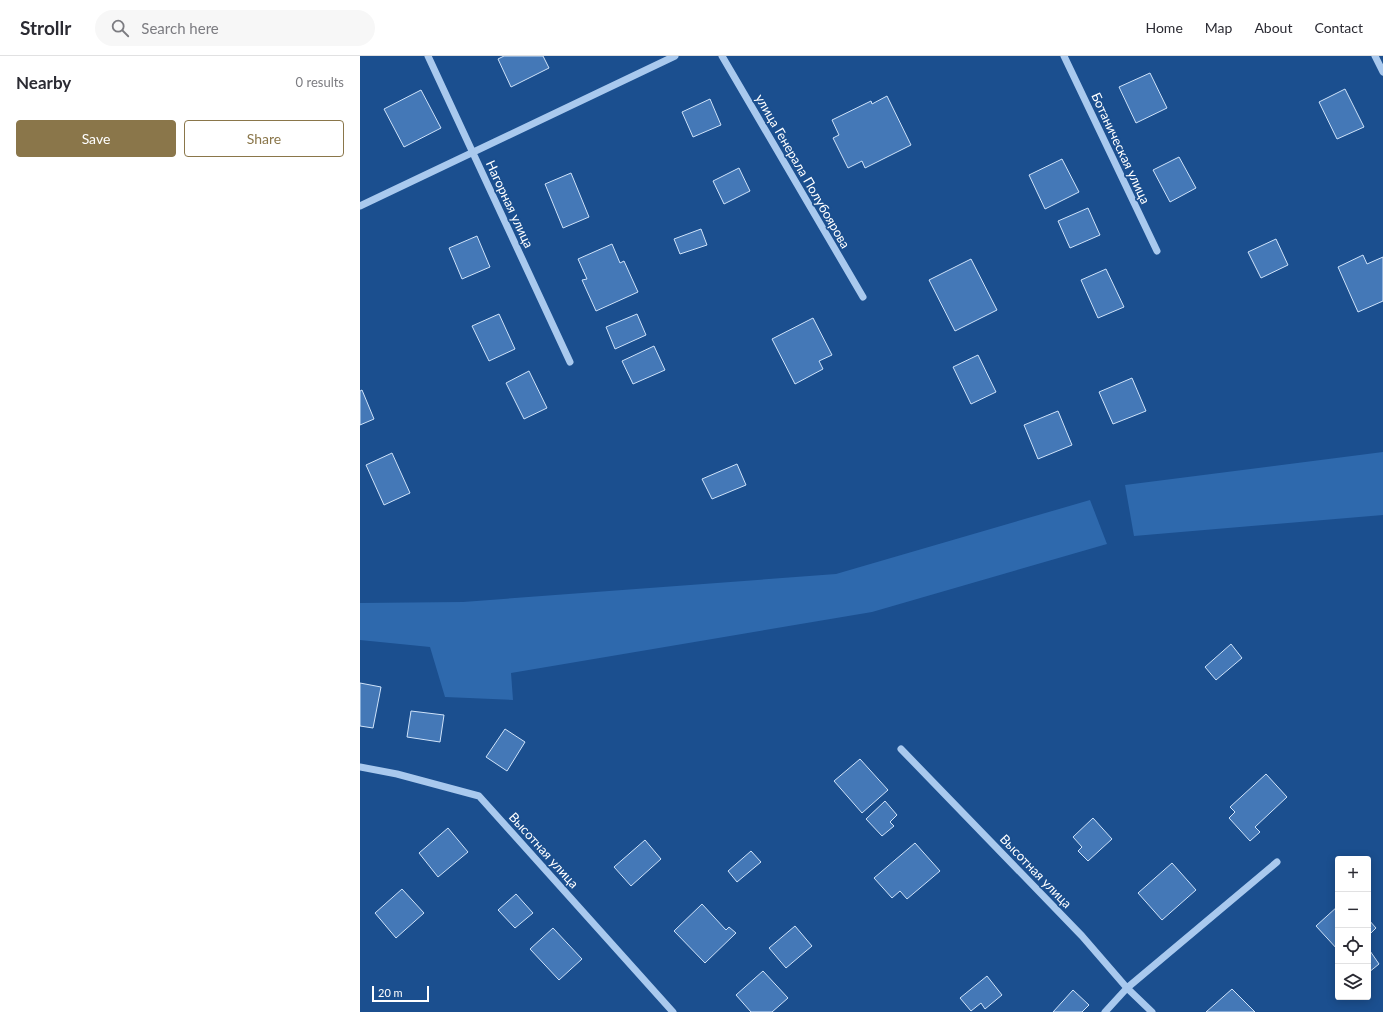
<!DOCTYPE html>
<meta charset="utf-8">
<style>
:root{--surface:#fff;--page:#f7f7f7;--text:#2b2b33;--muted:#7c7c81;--line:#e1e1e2;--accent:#8a764a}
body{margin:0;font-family:Lato,sans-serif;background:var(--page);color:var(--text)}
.controls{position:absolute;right:12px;bottom:12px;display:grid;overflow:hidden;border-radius:4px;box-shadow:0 2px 10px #0003}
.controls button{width:36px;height:36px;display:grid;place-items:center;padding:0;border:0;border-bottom:1px solid var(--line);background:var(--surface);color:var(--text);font:20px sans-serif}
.scale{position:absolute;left:12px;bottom:10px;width:57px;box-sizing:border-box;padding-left:4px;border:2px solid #fff;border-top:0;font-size:11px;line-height:14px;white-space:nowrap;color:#fff;-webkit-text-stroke:3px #1b4f8f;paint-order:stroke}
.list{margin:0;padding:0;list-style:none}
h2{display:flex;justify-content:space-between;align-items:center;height:52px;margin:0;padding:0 16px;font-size:17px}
h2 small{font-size:13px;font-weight:400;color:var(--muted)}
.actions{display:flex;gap:8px;padding:12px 16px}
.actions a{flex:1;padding:9px 0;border:1px solid var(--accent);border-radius:4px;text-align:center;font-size:14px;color:var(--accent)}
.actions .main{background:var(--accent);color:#fff}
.icon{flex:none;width:22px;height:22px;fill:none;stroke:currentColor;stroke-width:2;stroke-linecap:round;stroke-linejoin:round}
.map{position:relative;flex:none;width:1023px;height:956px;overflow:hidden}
header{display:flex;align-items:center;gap:24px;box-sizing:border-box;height:56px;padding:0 20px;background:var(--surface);border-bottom:1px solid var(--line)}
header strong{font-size:19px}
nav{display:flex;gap:22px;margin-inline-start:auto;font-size:14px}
.search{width:280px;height:36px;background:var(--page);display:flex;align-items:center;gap:10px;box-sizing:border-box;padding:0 14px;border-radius:22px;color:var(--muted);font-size:15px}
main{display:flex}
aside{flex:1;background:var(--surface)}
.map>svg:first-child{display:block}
.green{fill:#2e69ad}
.building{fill:#4478b7;stroke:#cfe3fa}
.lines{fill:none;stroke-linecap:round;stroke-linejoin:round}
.minor{stroke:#a9c9ee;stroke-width:7}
.labels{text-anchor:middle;stroke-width:3.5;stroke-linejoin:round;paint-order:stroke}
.street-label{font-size:13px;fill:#fff;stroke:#1b4f8f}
</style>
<header>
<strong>Strollr</strong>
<div class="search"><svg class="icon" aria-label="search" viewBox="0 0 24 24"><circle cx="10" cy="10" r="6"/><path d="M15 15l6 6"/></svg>Search here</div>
<nav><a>Home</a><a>Map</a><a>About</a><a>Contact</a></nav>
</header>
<main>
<aside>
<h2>Nearby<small>0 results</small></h2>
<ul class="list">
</ul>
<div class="actions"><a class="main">Save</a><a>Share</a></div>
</aside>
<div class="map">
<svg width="1023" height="956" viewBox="0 0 1023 956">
<rect width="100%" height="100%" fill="#1b4f8f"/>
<!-- green -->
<path class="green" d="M1023,396V459L774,480L765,429Z
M730,444L747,488L512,556L151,617L153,644L85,641L70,591L0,584V547L103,546L476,518Z"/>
<!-- building -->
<path class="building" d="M144,0H183L189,12L151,31L138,3Z
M790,17L807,52L776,67L759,31Z
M985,33L1004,71L977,83L959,46Z
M61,34L81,72L44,91L24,53Z
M527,40L551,89L505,112L502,105L488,112L473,82L479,79L472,64L511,45L512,48Z
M350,43L361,69L333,81L322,56Z
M819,101L836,132L810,146L793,114Z
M702,103L719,136L685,153L669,119Z
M379,112L390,135L364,148L353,125Z
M211,117L229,161L203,172L185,128Z
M728,152L740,179L710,192L698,165Z
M341,173L347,189L320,198L314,183Z
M117,180L130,211L102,223L89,192Z
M916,183L928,209L901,222L888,196Z
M252,188L260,207L264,205L278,236L236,255L222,224L227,223L218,203Z
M1003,199L1007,208L1023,201V245L998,256L978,211Z
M611,203L637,254L595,275L569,224Z
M746,213L764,251L738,262L721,224Z
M139,258L155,293L129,305L112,270Z
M277,258L286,279L255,293L246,271Z
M453,262L472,299L459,305L463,313L435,328L412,283Z
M294,290L305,314L273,328L262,305Z
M618,299L636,336L611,348L593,311Z
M169,315L187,352L164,363L146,327Z
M772,322L786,355L753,368L739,336Z
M2,334L14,363L0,369V335Z
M698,355L712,389L678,403L664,369Z
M32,397L50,437L24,449L6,409Z
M377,408L386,429L352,443L342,423Z
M871,588L882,602L856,624L845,611Z
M0,627L21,631L13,672L0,670Z
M51,655L84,659L80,686L47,681Z
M145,673L165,686L147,715L126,701Z
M500,703L528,734L502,757L474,725Z
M906,718L927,741L895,771L900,776L890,785L869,762L875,756L870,751Z
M525,745L537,759L530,766L534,770L522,780L506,763Z
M733,762L752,783L728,805L718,795L722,791L713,781Z
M88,772L108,796L78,821L59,797Z
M285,784L301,803L271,830L254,811Z
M555,787L580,815L547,843L540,835L532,842L514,822Z
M391,795L401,806L377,826L368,815Z
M812,807L836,834L802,864L778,837Z
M42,833L64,857L36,882L15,857Z
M156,838L173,857L155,872L138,854Z
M342,848L366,874L369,871L376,877L345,907L314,875Z
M978,850V894L956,870Z
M1008,863L1016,872L1008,880Z
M435,870L452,890L426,912L409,892Z
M193,872L222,903L199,924L170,893Z
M1008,892L1019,908L1008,917Z
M403,915L428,942L412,956H391L376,939Z
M627,920L642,939L625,953L621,947L611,955L600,942Z
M872,933L895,956H846Z
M713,934L729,949L722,956H693Z"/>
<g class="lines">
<!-- minor -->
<path class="minor" d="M68,0L210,306
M362,0L503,241
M704,0L797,195
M1015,0L1023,16
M0,150L315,0
M541,693L722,880L767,932L792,956
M0,711L37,718L119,740L313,956
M745,956L767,932L917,806"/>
</g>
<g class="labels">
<!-- street labels -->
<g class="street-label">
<text transform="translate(761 92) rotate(65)" y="5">Ботаническая улица</text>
<text transform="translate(443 115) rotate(60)" y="5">улица Генерала Полубоярова</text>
<text transform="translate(150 148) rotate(65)" y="5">Нагорная улица</text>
<text transform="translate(184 794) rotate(48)" y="5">Высотная улица</text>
<text transform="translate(676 815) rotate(46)" y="5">Высотная улица</text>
</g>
</g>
</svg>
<div class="controls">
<button>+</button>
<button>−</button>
<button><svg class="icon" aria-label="locate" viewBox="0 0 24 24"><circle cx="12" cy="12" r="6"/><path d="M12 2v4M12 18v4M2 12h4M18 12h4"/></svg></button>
<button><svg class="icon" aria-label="layers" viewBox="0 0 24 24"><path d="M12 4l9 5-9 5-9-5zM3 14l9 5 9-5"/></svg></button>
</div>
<div class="scale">20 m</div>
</div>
</main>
